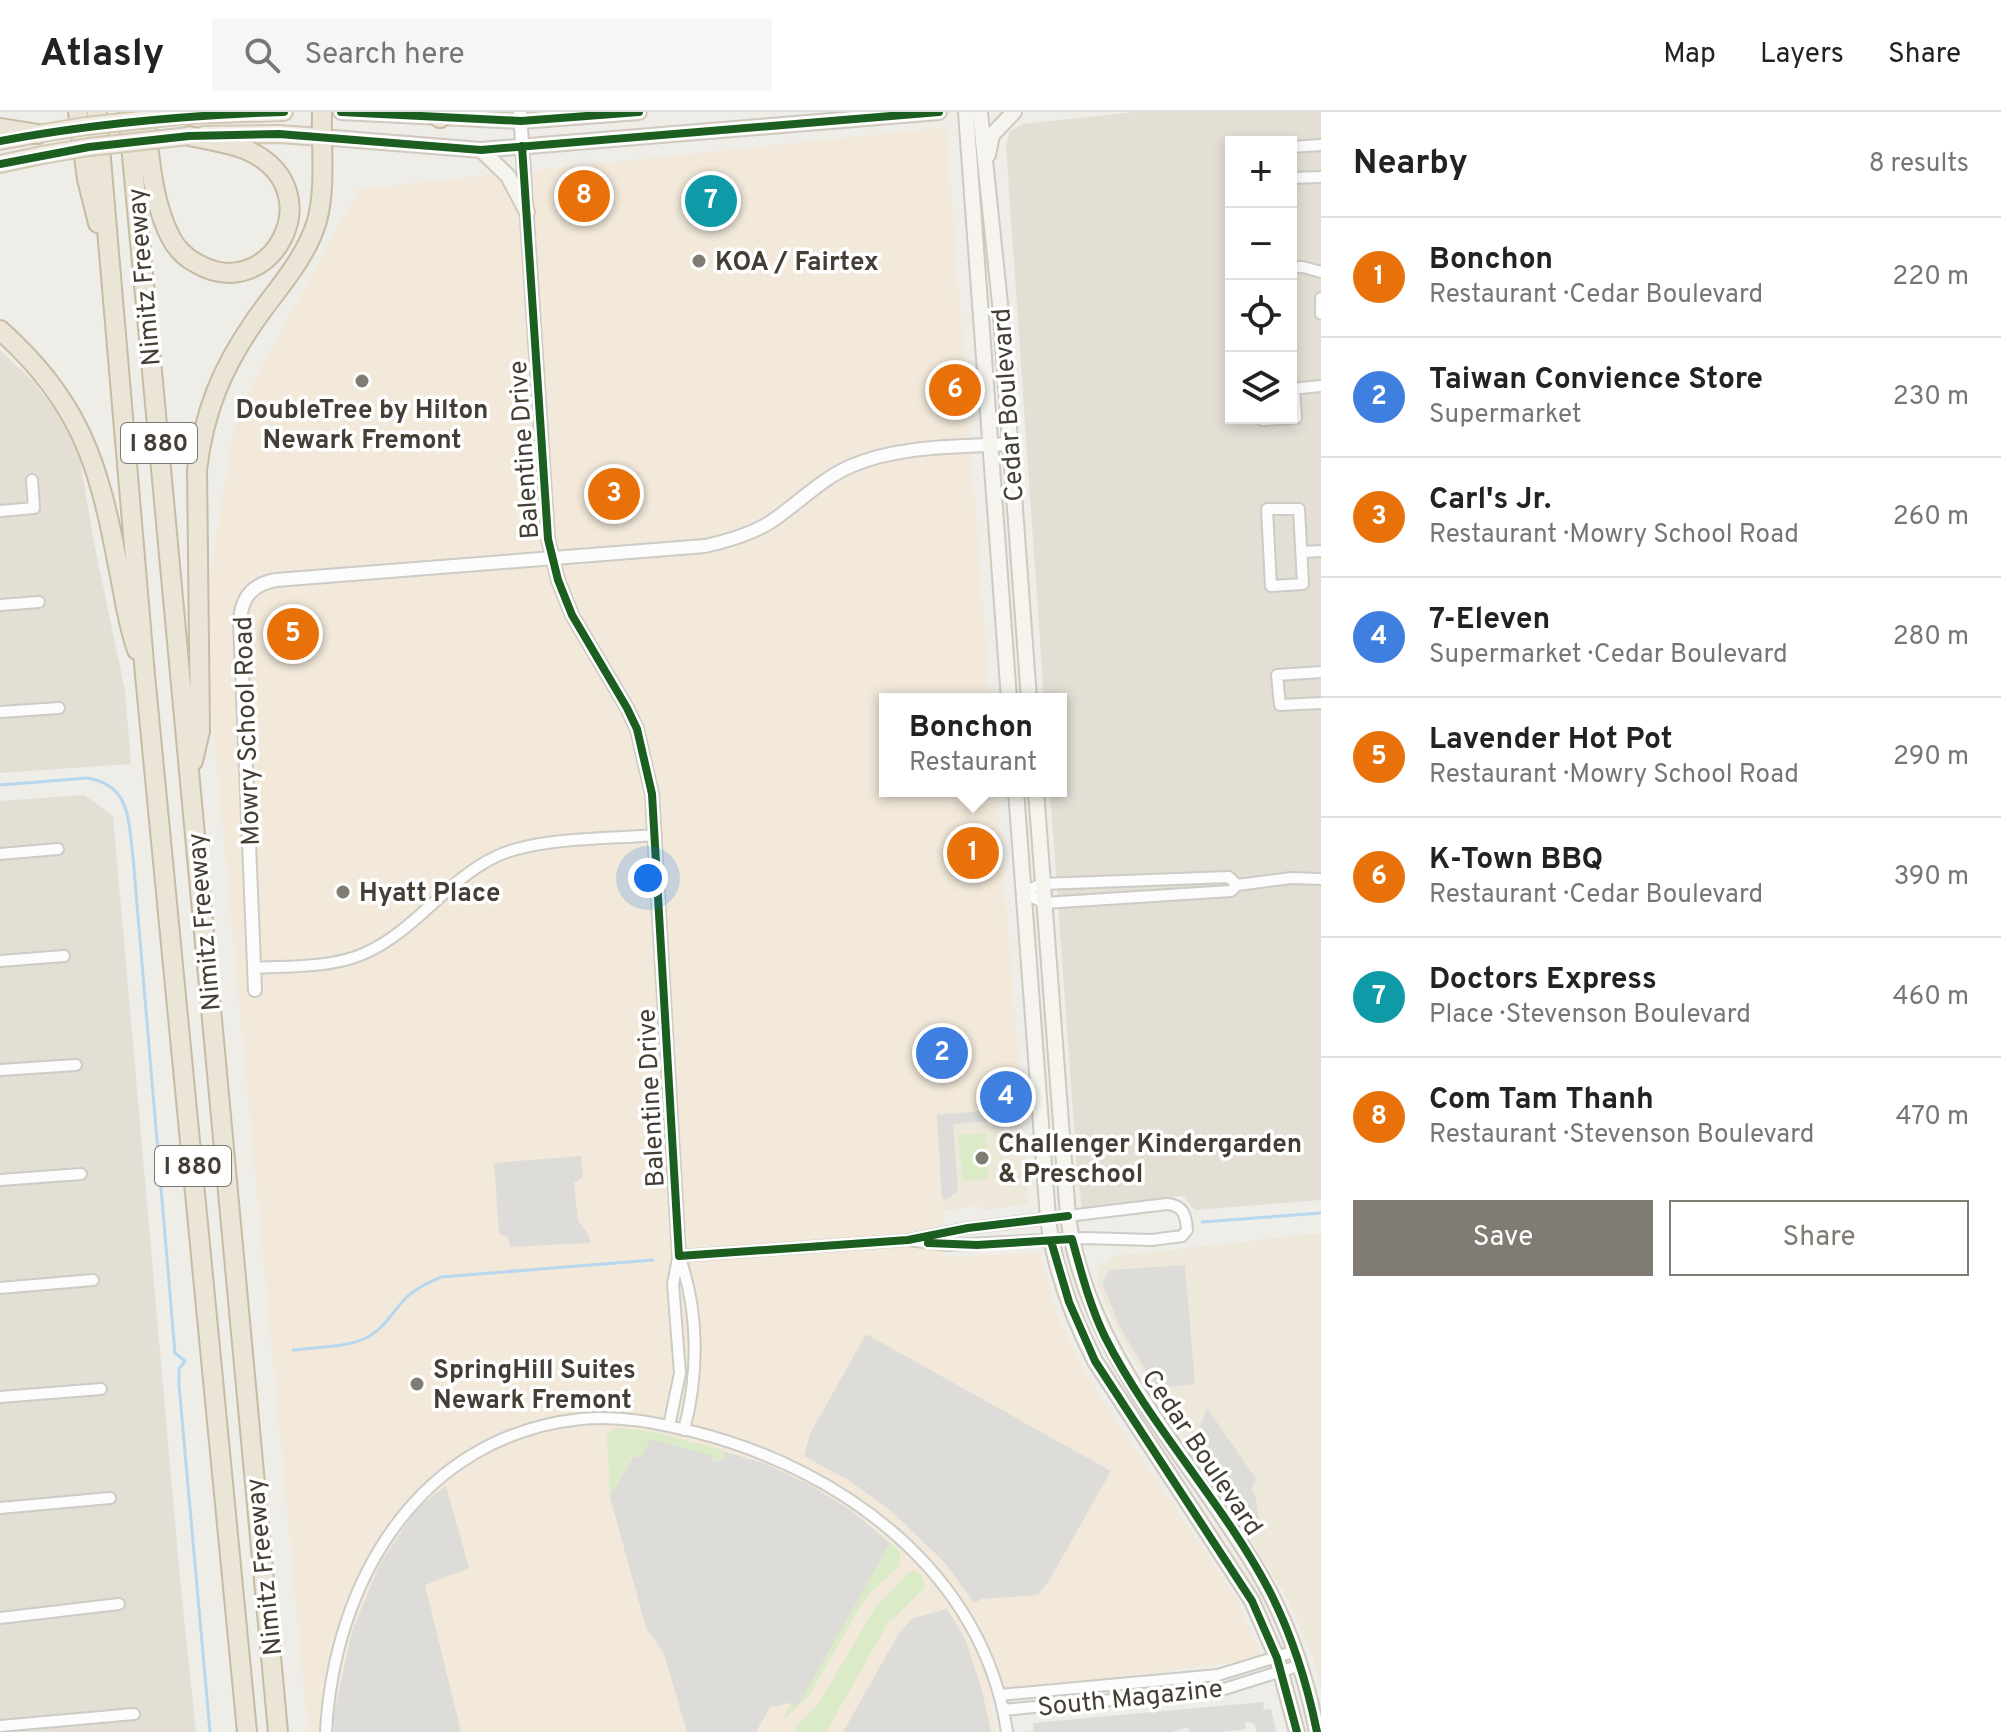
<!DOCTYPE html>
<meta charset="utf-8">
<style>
:root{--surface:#fff;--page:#f6f6f6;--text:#222;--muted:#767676;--line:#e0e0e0;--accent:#807b73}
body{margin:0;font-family:Overpass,sans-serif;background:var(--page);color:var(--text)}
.controls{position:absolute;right:24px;top:24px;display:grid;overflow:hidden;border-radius:0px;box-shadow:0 4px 12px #0003}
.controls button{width:72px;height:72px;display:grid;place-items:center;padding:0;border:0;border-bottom:2px solid var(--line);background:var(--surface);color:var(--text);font:40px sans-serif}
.you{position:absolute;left:648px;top:766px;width:28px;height:28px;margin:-20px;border:6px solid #fff;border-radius:50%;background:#1a73e8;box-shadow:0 0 0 12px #1a73e833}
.badge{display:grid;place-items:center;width:52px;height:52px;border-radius:50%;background:var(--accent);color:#fff;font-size:26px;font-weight:700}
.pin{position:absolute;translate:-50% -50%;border:4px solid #fff;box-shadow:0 2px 8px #0006}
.popup{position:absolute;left:879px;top:581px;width:188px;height:104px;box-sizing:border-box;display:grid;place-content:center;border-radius:0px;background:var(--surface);filter:drop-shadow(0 2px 6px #0005);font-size:26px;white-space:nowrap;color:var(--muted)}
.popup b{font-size:30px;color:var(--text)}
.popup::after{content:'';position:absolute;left:50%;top:100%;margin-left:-16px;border:16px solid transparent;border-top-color:var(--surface)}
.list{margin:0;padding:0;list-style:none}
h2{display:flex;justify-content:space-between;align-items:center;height:104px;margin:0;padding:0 32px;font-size:34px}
h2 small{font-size:26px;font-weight:400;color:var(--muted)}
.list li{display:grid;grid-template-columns:52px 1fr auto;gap:24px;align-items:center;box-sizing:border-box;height:120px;padding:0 32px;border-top:2px solid var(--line)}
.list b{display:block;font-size:30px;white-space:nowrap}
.list p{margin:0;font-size:26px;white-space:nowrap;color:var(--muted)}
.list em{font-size:26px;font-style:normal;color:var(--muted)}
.actions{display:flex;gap:16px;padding:24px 32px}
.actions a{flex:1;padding:18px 0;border:2px solid var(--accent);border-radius:0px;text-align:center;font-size:28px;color:var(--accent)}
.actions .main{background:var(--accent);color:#fff}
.icon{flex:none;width:44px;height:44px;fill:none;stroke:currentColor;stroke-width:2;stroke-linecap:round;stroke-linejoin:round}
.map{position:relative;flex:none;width:1321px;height:1620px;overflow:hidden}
header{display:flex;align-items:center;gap:48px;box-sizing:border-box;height:112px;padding:0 40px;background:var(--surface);border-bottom:2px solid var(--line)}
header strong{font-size:38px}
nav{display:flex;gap:44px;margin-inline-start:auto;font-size:28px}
.search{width:560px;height:72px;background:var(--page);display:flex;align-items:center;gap:20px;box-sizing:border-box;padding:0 28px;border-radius:0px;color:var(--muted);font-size:30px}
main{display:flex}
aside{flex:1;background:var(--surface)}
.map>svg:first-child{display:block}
.residential{fill:#e3dfd5;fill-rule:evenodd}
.commercial{fill:#f2e9da}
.education{fill:#ede8da}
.green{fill:#dbeac7}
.parking{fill:#dedcd8}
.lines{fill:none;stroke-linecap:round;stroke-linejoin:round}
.stream{stroke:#b7d7ee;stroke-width:3}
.minor-casing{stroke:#cdcbc5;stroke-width:14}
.tertiary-casing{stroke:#cdcbc5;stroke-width:16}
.secondary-casing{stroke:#cecabf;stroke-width:18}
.primary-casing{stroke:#d1c9b5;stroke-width:20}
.motorway-casing{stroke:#c7bba3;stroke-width:22}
.minor{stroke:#fcfcfc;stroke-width:10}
.tertiary{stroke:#fcfcfc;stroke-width:12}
.secondary{stroke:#f6f4ee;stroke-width:14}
.primary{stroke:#f1ece2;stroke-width:16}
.motorway{stroke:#ebe5d8;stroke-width:18}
.primary-bridge-casing{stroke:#d1c9b5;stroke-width:20;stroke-linecap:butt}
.primary-bridge{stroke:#f1ece2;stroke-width:16}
.cycleway-casing{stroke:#fff;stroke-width:13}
.cycleway{stroke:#1b5e20;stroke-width:8}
.poi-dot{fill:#807b73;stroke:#fff;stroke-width:3}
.labels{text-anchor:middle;stroke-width:7;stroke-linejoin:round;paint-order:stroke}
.shield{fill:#fff;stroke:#7d7871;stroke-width:2}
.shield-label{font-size:24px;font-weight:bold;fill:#453e34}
.poi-label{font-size:26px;font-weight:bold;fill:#453e34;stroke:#fff;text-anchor:start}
.street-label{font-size:26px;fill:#453e34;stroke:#fff}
</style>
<header>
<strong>Atlasly</strong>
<div class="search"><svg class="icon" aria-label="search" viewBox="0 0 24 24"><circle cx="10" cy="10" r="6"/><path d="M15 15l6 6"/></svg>Search here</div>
<nav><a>Map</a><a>Layers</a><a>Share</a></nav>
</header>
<main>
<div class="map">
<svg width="1321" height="1620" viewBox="0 0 1321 1620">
<rect width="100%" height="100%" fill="#eeede8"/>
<!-- residential -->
<path class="residential" d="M1135,0H1321V1088L1195,1098L1183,1084L1082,1096L1077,1058L1050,679H1061V587H1044L1006,34L1010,19L1023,12ZM1231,30H1291V306H1231Z
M0,238L33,269L62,306L80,348L93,426L125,579L131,652L0,661Z
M84,683L113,704L180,1467L196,1620H0V689Z"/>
<!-- commercial -->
<path class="commercial" d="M946,15L990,587H885V679H997L1022,995L936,1001L945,1145L1040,1141L1057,1203L1092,1272L1237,1488L1263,1546L989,1583L996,1620H308L203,508L236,302L359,77Z"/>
<!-- education -->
<path class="education" d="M1022,995L1028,1092L986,1098L977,1094L942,1099L936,1001Z
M1321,1121V1580L1313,1545L1284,1480L1131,1243L1115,1214L1098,1173L1097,1164L1100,1153L1116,1144Z"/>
<!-- green -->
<path class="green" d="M986,1021L988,1067L963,1068L958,1023Z
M621,1316L654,1320L722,1338L724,1346L717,1350L712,1348L713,1344H632L610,1385L607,1323L613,1317Z
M890,1431L900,1440V1453L870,1481L860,1495L809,1584L783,1608L791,1591L795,1595L800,1590Z
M914,1459L922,1463L925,1475L894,1506L890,1507L826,1620H797L794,1617L819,1591L877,1493L909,1460Z"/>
<!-- parking -->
<path class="parking" d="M1019,996L1020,1015L993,1017L992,1009L953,1012L958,1079L949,1086L942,1087L937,1003Z
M581,1044L583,1065L574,1071L578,1109L589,1123L590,1131L510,1135L508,1125L499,1122L494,1051Z
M1185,1153L1195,1272L1156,1276L1120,1215L1102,1171L1110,1158Z
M866,1222L1111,1359L1050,1467L1038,1483L981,1487L974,1491L946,1452L889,1397L848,1368L804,1344L810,1322Z
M1207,1296L1256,1367L1251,1378L1255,1383L1259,1407L1248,1406L1191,1321L1199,1318Z
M651,1327L713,1344L712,1348L717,1350L724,1346L723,1339L766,1352L810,1373L852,1399L890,1431L800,1590L795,1595L791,1591L770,1595L756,1620H687L664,1542L646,1516L610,1385L633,1344L641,1345Z
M446,1374L469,1456L425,1473L461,1620H334L333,1606L352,1519L380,1452L416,1397Z
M947,1497L965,1526L982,1579L991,1620H843L899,1521L913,1506Z
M1263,1590L1264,1598L1271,1597L1276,1620H1257L1254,1612L1249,1610L1245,1611L1246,1617L1221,1620H1189L1188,1615L1172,1620H1025L1033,1619V1611Z"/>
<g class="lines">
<!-- stream -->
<path class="stream" d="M0,673L87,666C131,673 128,708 133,745L175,1241L185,1249L179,1257V1273L210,1620
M1202,1110L1321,1101
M293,1238C316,1235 347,1236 368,1225C384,1216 392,1201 404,1188C414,1177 428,1171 441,1165L653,1148"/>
<defs>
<path id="minor" d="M1291,35L1321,33
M1291,66L1321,65
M1291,155H1303L1321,160
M1321,186V202
M1291,277L1321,274
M1262,306V308L1296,306L1294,276
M1267,397H1299L1303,472L1271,474Z
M0,399L34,396L32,368
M1302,440L1321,439
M0,493L39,490
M1321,560L1277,563L1280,593L1321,591
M0,600L59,596
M0,742L58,737
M1023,780L1044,791L1231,779L1237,773L1291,766L1321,767
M1023,780L1043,772L1229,765L1237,773
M0,849L64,844
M254,856C290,854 330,856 363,842C415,820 447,767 497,744C538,725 610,727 656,723
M0,958L76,953
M0,1068L81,1062
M679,1144L908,1128L968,1116L1167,1092C1183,1093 1186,1103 1187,1118L1182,1124L1152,1128L1084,1126L948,1133L908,1128
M679,1144C699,1198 699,1262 684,1318
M0,1176L93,1168
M0,1285L101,1277
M669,1314L680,1261L673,1172L678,1146
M0,1396L110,1386
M0,1506L119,1492
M1000,1583L1218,1563L1296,1539
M1003,1598L1221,1578L1301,1553
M0,1614L134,1602
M326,1620C334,1469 419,1324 581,1307C620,1303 657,1311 695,1320C842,1357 984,1461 1007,1620"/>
<path id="tertiary" d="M520,0L548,427L558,468L572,503L627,596L637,617L652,682L679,1144
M255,878L240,510C241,486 252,472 276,468L705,434C728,429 749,423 769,411C797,393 819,368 851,354C900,333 958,335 1010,332"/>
<path id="secondary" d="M341,0L521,9L639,0
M966,0L1009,587
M980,0L1000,192L1029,587
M321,25L481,38L939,0
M481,38L508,64L527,100
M988,43L992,23L1014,0
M1016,679L1048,1106C1054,1157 1072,1204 1095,1249L1252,1489L1277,1546L1297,1620
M1036,679L1068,1104C1086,1242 1191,1345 1259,1461C1288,1510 1306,1564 1317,1620"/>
<path id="primary" d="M187,3L284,0
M203,23L279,22L321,25
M0,29L33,23
M0,52L42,43"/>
<path id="motorway" d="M78,0L87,67L98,111
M97,0L145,563L247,1620
M128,0L278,1620
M144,0C150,42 151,88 171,126C176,136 186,146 196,151C270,195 334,79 249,39C231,31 208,28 189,24
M430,0L440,6
M0,16L38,22
M0,218C80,289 99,352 118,454C124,482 127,510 137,538
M193,649L200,619L197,358C204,299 222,256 256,207C278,176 306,146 317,109C326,75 321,35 322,0"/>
</defs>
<!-- minor casing -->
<use href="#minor" class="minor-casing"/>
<!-- tertiary casing -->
<use href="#tertiary" class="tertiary-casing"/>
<!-- secondary casing -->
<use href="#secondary" class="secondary-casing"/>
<!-- primary casing -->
<use href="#primary" class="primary-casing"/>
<!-- motorway casing -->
<use href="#motorway" class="motorway-casing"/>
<!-- minor -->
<use href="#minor" class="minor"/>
<!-- tertiary -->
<use href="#tertiary" class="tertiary"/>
<!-- secondary -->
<use href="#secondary" class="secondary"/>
<!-- primary -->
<use href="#primary" class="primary"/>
<!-- motorway -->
<use href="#motorway" class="motorway"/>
<defs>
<path id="primary-bridge" d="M38,22L86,14L187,3
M42,43L89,35L189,24"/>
</defs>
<!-- primary-bridge casing -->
<use href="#primary-bridge" class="primary-bridge-casing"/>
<!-- primary-bridge -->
<use href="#primary-bridge" class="primary-bridge"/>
<defs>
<path id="cycleway" d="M341,0L521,9L639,0
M0,29C97,11 186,3 284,0
M522,34L548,427L558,468L572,503L627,596L637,617L652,682L679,1144L908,1128L968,1116L1068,1104
M0,52L89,35L189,24L279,22L481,38L939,0
M1051,1129L1069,1190L1095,1249L1252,1489L1277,1546L1297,1620
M928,1131L977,1133L1072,1127C1081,1160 1090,1194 1105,1225C1151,1316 1224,1391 1271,1482C1293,1526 1307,1571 1317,1620"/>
</defs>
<!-- cycleway casing -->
<use href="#cycleway" class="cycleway-casing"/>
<!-- cycleway -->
<use href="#cycleway" class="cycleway"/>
</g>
<!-- markers -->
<g class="poi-dot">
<circle cx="699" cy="149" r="8"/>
<circle cx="362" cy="269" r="8"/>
<circle cx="343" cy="780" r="8"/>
<circle cx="982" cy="1046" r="8"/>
<circle cx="417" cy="1272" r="8"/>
</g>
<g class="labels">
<!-- shield labels -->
<g class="shield">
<rect x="121" y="311" width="76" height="40" rx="6"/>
<rect x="155" y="1034" width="76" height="40" rx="6"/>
</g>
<g class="shield-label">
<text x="159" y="339">I 880</text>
<text x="193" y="1062">I 880</text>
</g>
<!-- poi labels -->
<g class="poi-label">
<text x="715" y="158">KOA / Fairtex</text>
<text x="362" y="306" text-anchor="middle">DoubleTree by Hilton<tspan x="362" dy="30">Newark Fremont</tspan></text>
<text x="359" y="789">Hyatt Place</text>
<text x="998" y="1040">Challenger Kindergarden<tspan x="998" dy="30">&amp; Preschool</tspan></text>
<text x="433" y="1266">SpringHill Suites<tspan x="433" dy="30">Newark Fremont</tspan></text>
</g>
<!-- street labels -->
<g class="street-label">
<text transform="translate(143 165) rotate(-95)" y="9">Nimitz Freeway</text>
<text transform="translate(1007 293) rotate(-94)" y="9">Cedar Boulevard</text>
<text transform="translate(523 338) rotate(-94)" y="9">Balentine Drive</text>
<text transform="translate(246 619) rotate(-92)" y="9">Mowry School Road</text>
<text transform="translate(203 810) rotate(-95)" y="9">Nimitz Freeway</text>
<text transform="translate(650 986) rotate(-93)" y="9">Balentine Drive</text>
<text transform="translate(1203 1340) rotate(56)" y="9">Cedar Boulevard</text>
<text transform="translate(263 1455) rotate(-96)" y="9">Nimitz Freeway</text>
<text transform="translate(1130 1585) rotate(-6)" y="9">South Magazine</text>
</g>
</g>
</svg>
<div class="controls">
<button>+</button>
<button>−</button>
<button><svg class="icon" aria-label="locate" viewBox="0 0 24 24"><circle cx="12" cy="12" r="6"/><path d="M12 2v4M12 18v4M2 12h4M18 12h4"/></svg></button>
<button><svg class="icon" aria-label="layers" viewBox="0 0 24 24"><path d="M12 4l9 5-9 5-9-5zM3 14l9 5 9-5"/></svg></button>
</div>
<div class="you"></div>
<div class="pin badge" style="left:973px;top:741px;background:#e8710a">1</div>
<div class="popup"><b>Bonchon</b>Restaurant</div>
<div class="pin badge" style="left:942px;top:941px;background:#3f7fe0">2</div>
<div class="pin badge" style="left:614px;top:382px;background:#e8710a">3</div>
<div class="pin badge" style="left:1006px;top:985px;background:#3f7fe0">4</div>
<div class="pin badge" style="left:293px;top:522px;background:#e8710a">5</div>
<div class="pin badge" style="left:955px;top:278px;background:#e8710a">6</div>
<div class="pin badge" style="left:711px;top:89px;background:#0f9aa8">7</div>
<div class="pin badge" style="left:584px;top:84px;background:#e8710a">8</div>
</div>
<aside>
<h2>Nearby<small>8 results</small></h2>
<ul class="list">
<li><span class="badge" style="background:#e8710a">1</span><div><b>Bonchon</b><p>Restaurant · Cedar Boulevard</p></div><em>220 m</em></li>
<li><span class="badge" style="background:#3f7fe0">2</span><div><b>Taiwan Convience Store</b><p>Supermarket</p></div><em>230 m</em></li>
<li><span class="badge" style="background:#e8710a">3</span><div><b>Carl's Jr.</b><p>Restaurant · Mowry School Road</p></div><em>260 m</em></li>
<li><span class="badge" style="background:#3f7fe0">4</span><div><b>7-Eleven</b><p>Supermarket · Cedar Boulevard</p></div><em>280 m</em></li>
<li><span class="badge" style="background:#e8710a">5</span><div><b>Lavender Hot Pot</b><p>Restaurant · Mowry School Road</p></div><em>290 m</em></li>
<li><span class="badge" style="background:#e8710a">6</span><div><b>K-Town BBQ</b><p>Restaurant · Cedar Boulevard</p></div><em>390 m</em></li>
<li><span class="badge" style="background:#0f9aa8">7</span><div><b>Doctors Express</b><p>Place · Stevenson Boulevard</p></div><em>460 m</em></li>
<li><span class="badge" style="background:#e8710a">8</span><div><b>Com Tam Thanh</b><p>Restaurant · Stevenson Boulevard</p></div><em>470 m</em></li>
</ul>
<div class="actions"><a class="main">Save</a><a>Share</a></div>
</aside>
</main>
